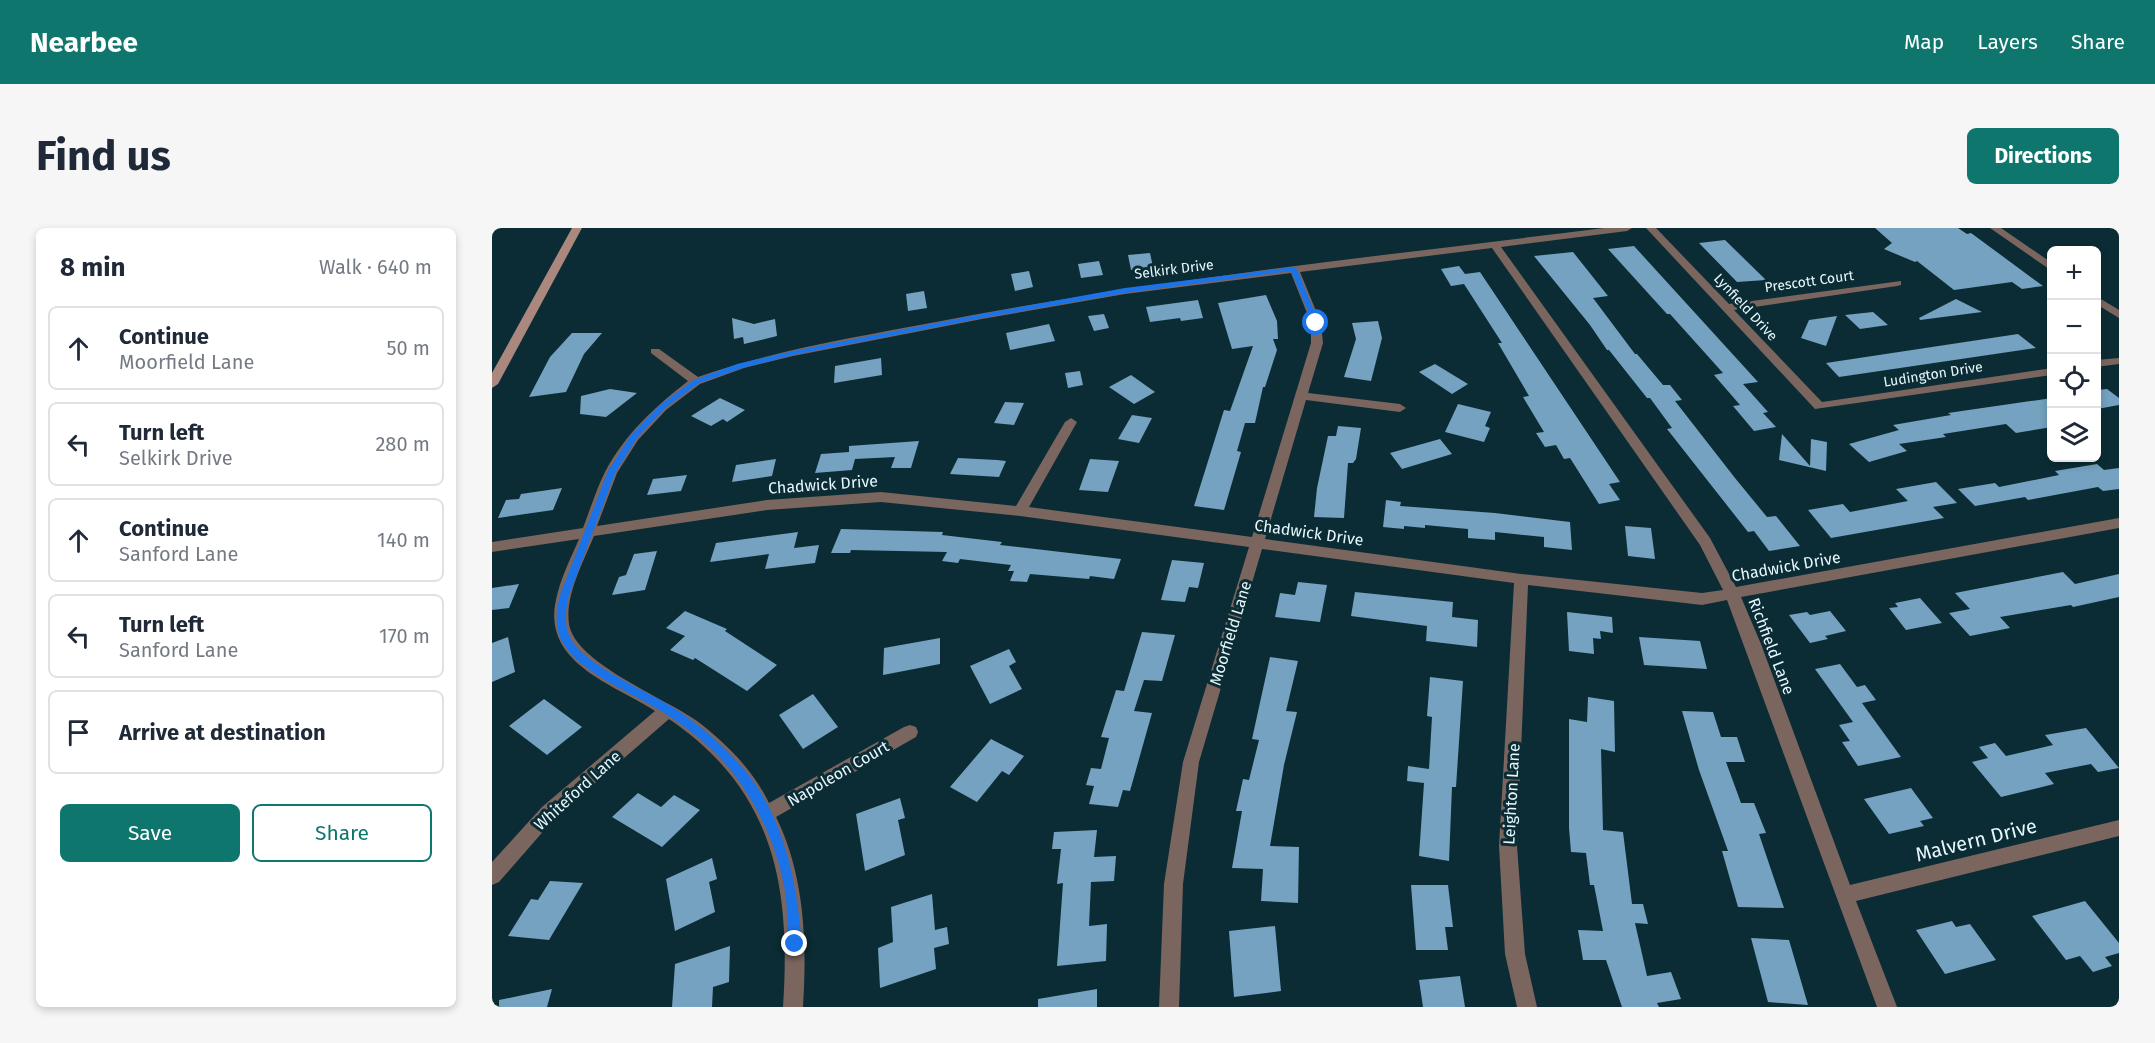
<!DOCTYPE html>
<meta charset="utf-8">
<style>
:root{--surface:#fff;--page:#f6f6f7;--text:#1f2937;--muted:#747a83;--line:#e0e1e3;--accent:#0f766e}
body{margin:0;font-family:"Fira Sans",sans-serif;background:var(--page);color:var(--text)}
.controls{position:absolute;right:18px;top:18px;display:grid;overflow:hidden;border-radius:9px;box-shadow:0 3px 9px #0003}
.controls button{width:54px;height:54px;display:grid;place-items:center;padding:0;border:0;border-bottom:2px solid var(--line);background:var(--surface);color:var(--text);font:30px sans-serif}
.stop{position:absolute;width:18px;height:18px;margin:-14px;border:4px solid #1a73e8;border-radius:50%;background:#fff}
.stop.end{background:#1a73e8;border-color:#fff;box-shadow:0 2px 6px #0008}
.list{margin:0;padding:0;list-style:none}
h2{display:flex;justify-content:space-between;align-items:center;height:78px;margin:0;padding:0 24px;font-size:26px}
h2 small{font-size:20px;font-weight:400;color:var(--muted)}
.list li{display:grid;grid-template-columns:39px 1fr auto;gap:18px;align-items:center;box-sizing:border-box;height:84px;margin:0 12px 12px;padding:0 12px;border:2px solid var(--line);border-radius:9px}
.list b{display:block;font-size:22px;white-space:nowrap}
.list p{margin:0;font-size:20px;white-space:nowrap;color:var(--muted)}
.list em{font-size:20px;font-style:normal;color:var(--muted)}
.actions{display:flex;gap:12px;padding:18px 24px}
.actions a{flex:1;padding:14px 0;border:2px solid var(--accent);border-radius:9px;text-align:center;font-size:21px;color:var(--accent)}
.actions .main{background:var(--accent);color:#fff}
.icon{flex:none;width:33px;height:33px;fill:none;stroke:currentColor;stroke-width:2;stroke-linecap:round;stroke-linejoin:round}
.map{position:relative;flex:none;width:1627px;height:779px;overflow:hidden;border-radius:9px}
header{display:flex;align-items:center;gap:36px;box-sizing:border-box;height:84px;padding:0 30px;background:var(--accent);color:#fff}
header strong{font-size:28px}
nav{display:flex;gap:33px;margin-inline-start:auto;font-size:21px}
.intro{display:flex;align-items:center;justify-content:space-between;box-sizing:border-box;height:144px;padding:0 36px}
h1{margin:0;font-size:42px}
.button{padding:15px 27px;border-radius:9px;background:var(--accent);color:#fff;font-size:21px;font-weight:700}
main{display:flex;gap:36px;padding:0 36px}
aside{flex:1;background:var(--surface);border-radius:9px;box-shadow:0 3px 9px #0003}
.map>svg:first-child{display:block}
.building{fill:#74a2c0}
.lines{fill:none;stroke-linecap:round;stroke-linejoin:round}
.minor{fill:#7b655f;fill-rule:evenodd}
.secondary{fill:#ab887e;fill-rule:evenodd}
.route{fill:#1a73e8}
.labels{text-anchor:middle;stroke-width:6;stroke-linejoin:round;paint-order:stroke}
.far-street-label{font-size:14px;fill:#e6f7fd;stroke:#0b2c34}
.street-label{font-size:16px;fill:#e6f7fd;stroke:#0b2c34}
.near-street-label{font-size:20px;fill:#e6f7fd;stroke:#0b2c34}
</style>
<header>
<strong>Nearbee</strong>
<nav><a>Map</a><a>Layers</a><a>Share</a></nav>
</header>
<div class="intro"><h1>Find us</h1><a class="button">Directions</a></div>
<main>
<aside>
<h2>8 min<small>Walk · 640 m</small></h2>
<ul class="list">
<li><svg class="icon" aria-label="ahead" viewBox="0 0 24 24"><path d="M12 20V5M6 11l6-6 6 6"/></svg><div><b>Continue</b><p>Moorfield Lane</p></div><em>50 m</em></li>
<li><svg class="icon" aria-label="left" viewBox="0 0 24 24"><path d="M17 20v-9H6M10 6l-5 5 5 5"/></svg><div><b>Turn left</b><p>Selkirk Drive</p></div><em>280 m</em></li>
<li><svg class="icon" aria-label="ahead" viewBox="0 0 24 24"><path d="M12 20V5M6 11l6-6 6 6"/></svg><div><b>Continue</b><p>Sanford Lane</p></div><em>140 m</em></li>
<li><svg class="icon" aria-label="left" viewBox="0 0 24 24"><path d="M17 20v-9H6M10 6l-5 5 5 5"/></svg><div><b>Turn left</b><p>Sanford Lane</p></div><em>170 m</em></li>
<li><svg class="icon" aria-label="arrive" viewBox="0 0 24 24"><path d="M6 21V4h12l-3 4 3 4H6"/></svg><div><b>Arrive at destination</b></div></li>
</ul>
<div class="actions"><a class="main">Save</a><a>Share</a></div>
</aside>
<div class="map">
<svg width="1627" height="779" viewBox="0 0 1627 779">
<rect width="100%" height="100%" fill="#0b2c34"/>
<!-- building -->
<path class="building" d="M1383,0H1466L1475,6L1479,5L1551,58L1530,61L1520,54L1462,62L1425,33L1423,34L1392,21L1400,15Z
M1233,12L1274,52L1245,54L1207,15Z
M1142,18L1266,154L1251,156L1276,184L1271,185L1284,199L1262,203L1241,178L1248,177L1222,147L1231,145L1178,86H1175L1116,21Z
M1081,24L1116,68L1101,70L1143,126H1145L1171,157H1178L1190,172L1183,173L1243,250L1275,289L1284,288L1308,318L1277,323L1262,303L1256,304L1175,201L1180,200L1158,170H1155L1117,122H1115L1098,97L1042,28Z
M658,25L661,39L639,42L636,27Z
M607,33L611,47L589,50L586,36Z
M967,38L973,46L988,44L1128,254L1117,256L1128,272L1107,276L1078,230L1072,231L1064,217L1053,219L1044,205L1052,204L1031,169L1037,168L1006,115H1010L972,56L959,58L949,41Z
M537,43L541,59L523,63L519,46Z
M432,63L435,80L416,83L414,66Z
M774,67L785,93L786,111H781L785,122L773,159H771L763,195H753L745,223L749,224L732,282L702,278L732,182L738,183L761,118L740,121L726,75Z
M1464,71L1490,84L1428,92L1427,90Z
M706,72L711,90L689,93L688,90L658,94L654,79Z
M1381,84L1396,97L1368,101L1353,87Z
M612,86L617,100L602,103L596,88Z
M1345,88L1334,118L1309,110L1317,92Z
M240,90L262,96L283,91L285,108L252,116L251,109L242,111Z
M886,93L890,110L879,153L852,149L864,111L860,95Z
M557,96L563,113L518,122L514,105Z
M80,105H110L92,126L74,164L37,169L58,129Z
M1526,106L1544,120L1347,149L1334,135Z
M389,130L390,147L342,155L343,138Z
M943,136L976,156L960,166L927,144Z
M588,143L591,157L576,160L573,145Z
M639,147L663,164L642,176L617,159Z
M118,161L145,165L114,189L88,186L89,168Z
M1615,161L1627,170V177L1605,181V162Z
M228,170L253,182L235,194L231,191L219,198L199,188Z
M1560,170V199L1524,205L1514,196L1451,206L1454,209L1407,216L1415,223L1377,234L1357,216L1407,202L1401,197L1459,187L1456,185Z
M513,174L532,175L522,197L502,195Z
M966,176L999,184L993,198L998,200L992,214L953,204Z
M640,187L660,190L647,215L626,211Z
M846,198L869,200L864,231L861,235H856L852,290L822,289L825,260L836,208H844Z
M1290,206L1318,238L1319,211L1335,214L1334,243L1287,232Z
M948,211L960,226L910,241L898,225Z
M427,213L419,240H399L403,229L363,231L360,242L323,245L329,226L357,224V218Z
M466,230L505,232L514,233L507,249L458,246Z
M284,231L280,248L240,254L244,237Z
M598,231L627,233L616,264L587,262Z
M1605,236L1612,242L1627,240V261L1611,263L1606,259L1536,272L1533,269L1483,278L1466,261L1503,255L1507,259L1567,247L1563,243Z
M195,247L189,263L155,267L161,251Z
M1444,254L1465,275L1441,279L1452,290L1339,310L1316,282L1351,276L1358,284L1416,273L1404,261Z
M70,260L61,282L6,290L14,272L27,271L29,266Z
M894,272L909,274L908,278L1003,285L1078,294L1080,322L1052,319V309L1003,304V312L976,310V301L933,297V300L912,298V301L891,299Z
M1133,298L1159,300L1163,331L1136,328Z
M349,301L451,304L450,307L510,314L508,317L629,331L622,351L598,348L597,351L538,346L535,354L518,353L522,343H516L519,337L468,331L466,335L450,333L455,324L359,322L358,325H339Z
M306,304L302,320L327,317L323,335L273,341L277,326L218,334L224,315Z
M165,323L153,362L120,367L127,349L134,347L142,326Z
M680,332L712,335L706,360L697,359L693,374L669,372Z
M1571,344L1583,356L1627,346V369L1581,379L1579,377L1508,389L1518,400L1478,408L1457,385L1478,381L1463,365Z
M806,354L835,357L828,394L783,389L788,365L803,367Z
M27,356L17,380L0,382V360Z
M863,364L961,374L960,389L986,392L985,419L934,413L935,398L859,388Z
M1428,370L1450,395L1414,402L1397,380L1406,379L1403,375Z
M193,383L235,401L233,403L285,437L255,463L203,430L201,432L178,422L193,408L174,400Z
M1338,383L1354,403L1333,408L1336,411L1318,415L1297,387L1315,384L1318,387Z
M1075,384L1120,389L1121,405L1108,403L1109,411L1101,410L1102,426L1077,423Z
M650,404L683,407L670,453L652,452L642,483L660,485L638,563L631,562L626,579L597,576L602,558L594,557L599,540L609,541L617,510L609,509L624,462L632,463Z
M16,409L23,444L0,454V415Z
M1147,409L1208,413L1215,441L1152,437Z
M448,410V436L391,447L392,420Z
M517,421L524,434L517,438L530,461L498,476L478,438Z
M778,429L806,433L794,483L805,484L792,537L778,618L807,619L806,675L769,673L771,641L740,640L750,583H744L751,551L757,552L767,512L760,511Z
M1348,436L1365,459L1373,457L1384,472L1370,475L1409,529L1366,538L1350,514L1358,513L1347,497L1361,494L1323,441Z
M938,449L971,453L964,559H960L957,633L927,628L932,555L915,553L916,538L937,541L940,489L935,488Z
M321,466L346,499L311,521L287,487Z
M1096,469L1122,473L1123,524L1109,521L1111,602L1131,604L1140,676H1151L1156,696L1143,695L1155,748L1179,744L1189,771L1165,775L1167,779H1130L1114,732H1091L1086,702L1111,703L1102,657H1098L1094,625L1079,624L1077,600V491L1095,494Z
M52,471L90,499L55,527L17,498Z
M1190,483L1221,484L1229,509H1245L1253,534H1234L1249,575H1262L1274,605L1267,606L1292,680L1246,679L1230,623H1236L1207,542Z
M1594,500L1627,540L1606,544L1599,536L1553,545L1562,556L1509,569L1480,534L1496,530L1487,519L1503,515L1514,528L1561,517L1553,507Z
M499,511L532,528L517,547L510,543L485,574L458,559Z
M1419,560L1441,590L1428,593L1432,598L1397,606L1372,571Z
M146,565L169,579L182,567L208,582L170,619L120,589Z
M408,570L413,590L406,592L413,627L373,643L364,586Z
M605,602L602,629L624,628L622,653L599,654L597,698L615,696L614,733L565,738L571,655L565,656L569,621H560L562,604Z
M220,630L225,651L217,654L223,684L183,703L174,651Z
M58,653L91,655L57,712L16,708L39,671L46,672Z
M919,657H956L961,699H953L956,722H924Z
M440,666L443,702L455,699L457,716L442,720L444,741L388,760L386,720L401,714L399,679Z
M1593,673L1627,715V725L1613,729L1620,738L1601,744L1588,728L1574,732L1540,688Z
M1460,693L1464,699L1478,696L1504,732L1453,746L1424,702Z
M783,698L789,763L742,769L737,703Z
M1259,710L1297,712L1316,777L1276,774Z
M238,718L237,754L221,759L220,779H180L183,736Z
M968,748L973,779H931L927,752Z
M60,761L55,779H7V772Z
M605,761V779H546V771Z"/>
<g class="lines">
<!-- minor -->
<path class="minor" d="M1112,0H1140L1135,3L1009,19L1218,310L1244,359L1627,290V300L1249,369L1269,416L1358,657L1627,592V608L1364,673L1405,779H1385L1235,372L1210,377L1036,357L1025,618L1033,726L1045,779H1025L1013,726L1007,618L1022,355L770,321L707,534L691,656L687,779H667L672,656L691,534L757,319L528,288L389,274L275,282L102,308C91,335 73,367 77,396C83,435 173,470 205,493C234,515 261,542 277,575L412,499L418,497L424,499L426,504L424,509L284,589C313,648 315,715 311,779H291C299,659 283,563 177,491L62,591L7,654L0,657V634L50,579L163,483C121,456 50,435 64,372C68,351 79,330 87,311L0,324V314L91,300C98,282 104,262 113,244C133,206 163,179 196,153L159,125V121H167L206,149C283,122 364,109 444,94C665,51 889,28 1112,0ZM1000,20L1208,317L1231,362L1210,365L1029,346L773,311L814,172L908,184L914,180L908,176L816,165L831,115L829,95L808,44ZM799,45L819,95V115L760,309L537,279L585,194L579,190L573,194L524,278L389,264L275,272L105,298L125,245L146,212L174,182L208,156L252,140L301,128L490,91L633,66Z
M1154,0H1164L1237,76L1409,53V57L1405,58L1242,82L1330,174L1560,140V147L1323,181Z
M1498,0H1509L1560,35V43Z
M1604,68L1627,82V90L1604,76Z
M1627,130V136L1604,139V132Z"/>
<!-- secondary -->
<path class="secondary" d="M80,0H90L6,156L0,160V145Z"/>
</g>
<!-- route -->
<path class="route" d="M802,39L805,41L827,96L821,95L799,43L633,65L490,90L301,127L250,140L207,155L173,180L145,210L123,245L77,367C74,381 71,397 79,411C94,438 153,462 180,479C209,497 233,519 255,545C293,593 305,656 310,716L308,720L303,722L299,720C293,705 296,686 294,670C289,630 272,589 249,556C230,527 201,503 172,485C142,465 89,446 71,415C62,400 64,383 68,367L116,243L139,207L168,177L202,152L245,136L301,123L490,86L633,60Z"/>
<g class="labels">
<!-- far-street labels -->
<g class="far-street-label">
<text transform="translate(682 41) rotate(-7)" y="5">Selkirk Drive</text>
<text transform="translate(1317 53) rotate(-8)" y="5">Prescott Court</text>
<text transform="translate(1254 79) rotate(47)" y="5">Lynfield Drive</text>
<text transform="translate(1441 146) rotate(-9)" y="5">Ludington Drive</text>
</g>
<!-- street labels -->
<g class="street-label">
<text transform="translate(331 256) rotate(-4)" y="6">Chadwick Drive</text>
<text transform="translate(817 304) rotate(8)" y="6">Chadwick Drive</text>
<text transform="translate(1294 338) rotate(-10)" y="6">Chadwick Drive</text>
<text transform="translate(738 405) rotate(-73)" y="6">Moorfield Lane</text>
<text transform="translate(1280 418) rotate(69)" y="6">Richfield Lane</text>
<text transform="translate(346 545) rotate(-30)" y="6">Napoleon Court</text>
<text transform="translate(85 562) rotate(-42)" y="6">Whiteford Lane</text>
<text transform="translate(1019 566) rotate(-87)" y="6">Leighton Lane</text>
</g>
<!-- near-street labels -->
<g class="near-street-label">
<text transform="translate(1484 612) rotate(-14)" y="7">Malvern Drive</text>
</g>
</g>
</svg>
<div class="controls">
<button>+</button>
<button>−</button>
<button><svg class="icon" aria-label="locate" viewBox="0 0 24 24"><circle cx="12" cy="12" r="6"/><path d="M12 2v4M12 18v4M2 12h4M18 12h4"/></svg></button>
<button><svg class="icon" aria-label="layers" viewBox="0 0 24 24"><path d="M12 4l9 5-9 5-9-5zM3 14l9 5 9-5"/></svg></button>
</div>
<div class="stop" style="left:824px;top:95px"></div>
<div class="stop end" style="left:303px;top:716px"></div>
</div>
</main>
